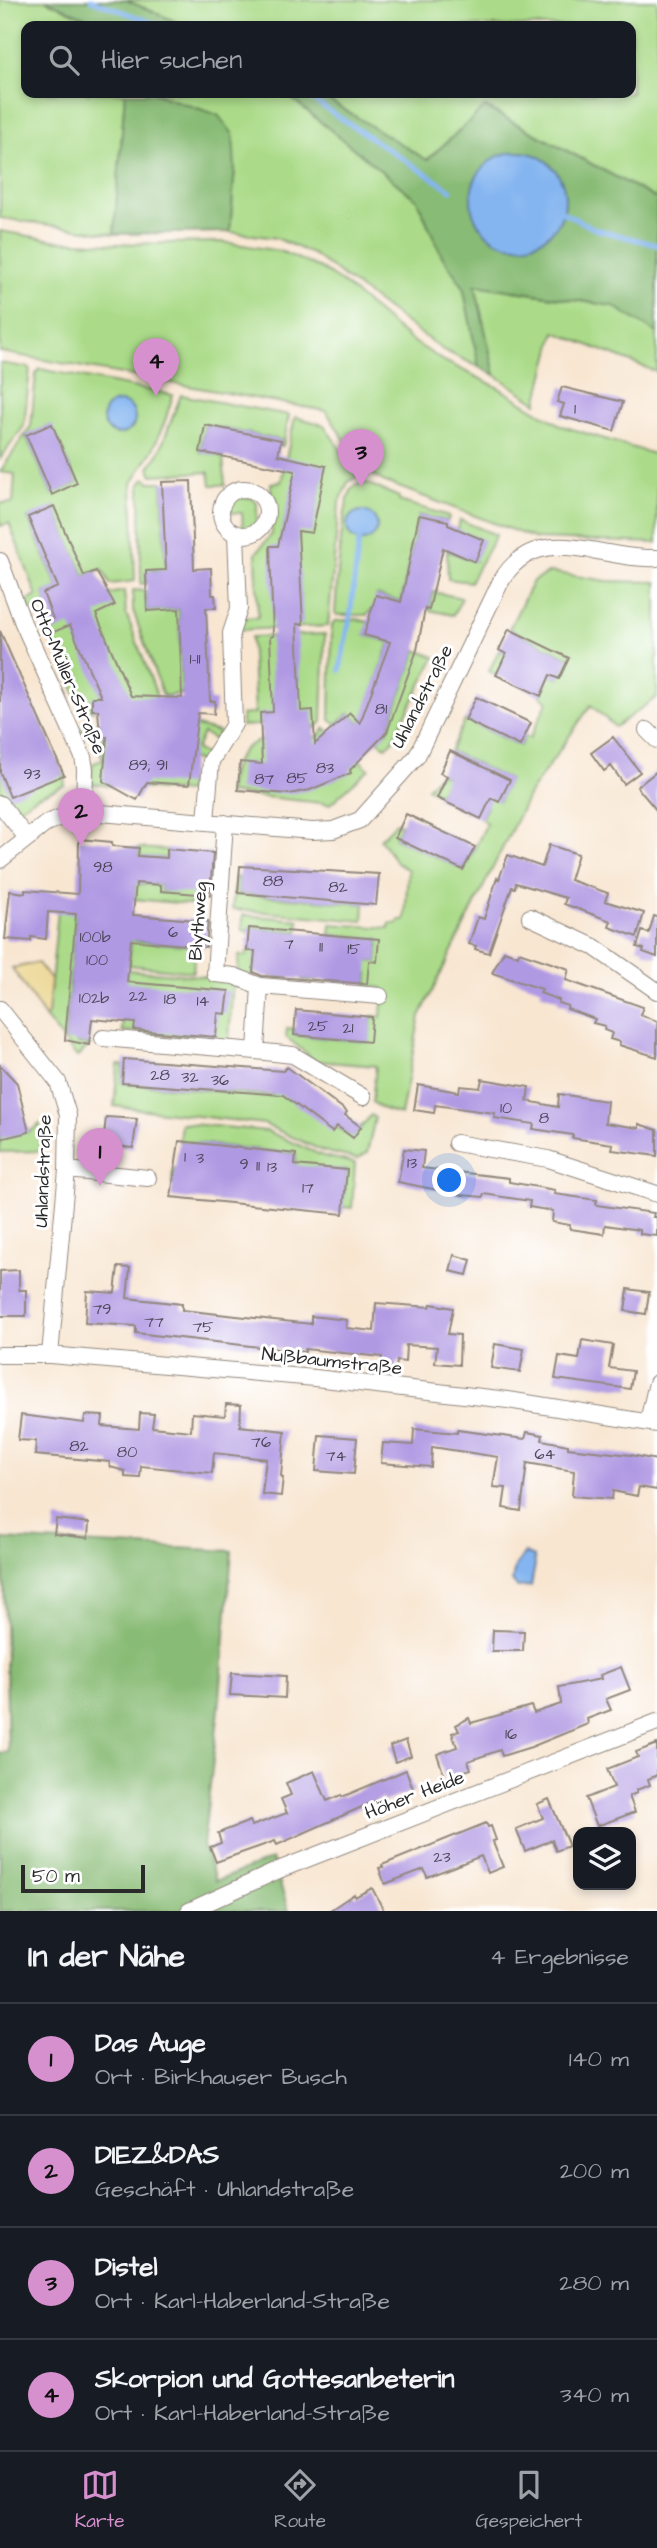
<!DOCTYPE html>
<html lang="de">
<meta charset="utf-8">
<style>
:root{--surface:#171b24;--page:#242831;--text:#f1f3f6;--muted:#9ea1a6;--line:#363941;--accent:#d690ce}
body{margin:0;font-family:"Architects Daughter",sans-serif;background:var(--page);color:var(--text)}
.controls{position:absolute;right:21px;bottom:21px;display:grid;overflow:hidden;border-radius:14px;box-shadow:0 4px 10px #0003}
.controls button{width:63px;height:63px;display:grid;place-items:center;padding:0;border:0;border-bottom:2px solid var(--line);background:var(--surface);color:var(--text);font:35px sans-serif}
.scale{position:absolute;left:21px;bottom:18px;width:124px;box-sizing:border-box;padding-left:7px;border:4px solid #2b2b2b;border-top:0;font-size:19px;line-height:24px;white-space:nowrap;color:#2b2b2b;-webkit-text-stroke:5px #fff;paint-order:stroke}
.you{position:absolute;left:450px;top:1181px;width:24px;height:24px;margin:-18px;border:5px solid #fff;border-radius:50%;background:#1a73e8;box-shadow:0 0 0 10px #1a73e833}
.badge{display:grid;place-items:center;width:46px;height:46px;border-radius:50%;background:var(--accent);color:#111;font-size:23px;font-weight:700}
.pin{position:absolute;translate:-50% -58px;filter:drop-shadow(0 2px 4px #0008)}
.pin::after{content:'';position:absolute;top:37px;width:24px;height:21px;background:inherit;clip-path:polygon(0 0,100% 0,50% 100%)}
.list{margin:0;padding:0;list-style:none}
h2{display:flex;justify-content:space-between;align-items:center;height:91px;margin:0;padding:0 28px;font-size:30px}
h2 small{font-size:23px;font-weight:400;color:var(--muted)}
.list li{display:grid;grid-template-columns:46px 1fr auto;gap:21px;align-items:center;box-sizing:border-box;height:112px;padding:0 28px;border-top:2px solid var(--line)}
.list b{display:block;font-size:26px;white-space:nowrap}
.list p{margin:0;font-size:23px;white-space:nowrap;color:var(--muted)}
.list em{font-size:23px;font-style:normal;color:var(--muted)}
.icon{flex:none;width:38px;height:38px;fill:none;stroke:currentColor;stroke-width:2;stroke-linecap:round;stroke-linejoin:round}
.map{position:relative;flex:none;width:657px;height:1911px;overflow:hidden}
.search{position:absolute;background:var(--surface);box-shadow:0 4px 10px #0003;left:21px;right:21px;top:21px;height:77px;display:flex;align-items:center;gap:18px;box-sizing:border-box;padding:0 24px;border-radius:14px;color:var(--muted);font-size:26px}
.sheet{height:539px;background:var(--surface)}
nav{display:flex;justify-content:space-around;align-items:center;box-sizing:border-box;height:98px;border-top:2px solid var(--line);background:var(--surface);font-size:19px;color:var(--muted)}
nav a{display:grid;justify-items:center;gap:4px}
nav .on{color:var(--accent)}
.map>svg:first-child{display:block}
.green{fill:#abdb89;stroke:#6b835a;stroke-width:2;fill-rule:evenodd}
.forest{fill:#88bb75;stroke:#5a7350;stroke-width:2;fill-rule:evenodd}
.sand{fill:#eeda9e;stroke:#8c8264;stroke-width:2}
.water{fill:#84b5f0;stroke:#58708e;stroke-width:2}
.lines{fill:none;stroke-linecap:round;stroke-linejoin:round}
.stream{stroke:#84b5f0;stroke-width:5}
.building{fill:#b099e3}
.street-casing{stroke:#92887e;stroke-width:18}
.street{stroke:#fff;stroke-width:16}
.labels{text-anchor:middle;stroke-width:6;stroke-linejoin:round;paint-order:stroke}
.number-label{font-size:16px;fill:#4c4659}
.street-label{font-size:19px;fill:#2b2b2b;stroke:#fff}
</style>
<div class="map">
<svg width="657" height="1911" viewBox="0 0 657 1911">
<rect width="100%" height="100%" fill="#fff"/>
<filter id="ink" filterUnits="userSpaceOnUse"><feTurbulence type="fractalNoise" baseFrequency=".0143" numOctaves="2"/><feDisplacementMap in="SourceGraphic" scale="14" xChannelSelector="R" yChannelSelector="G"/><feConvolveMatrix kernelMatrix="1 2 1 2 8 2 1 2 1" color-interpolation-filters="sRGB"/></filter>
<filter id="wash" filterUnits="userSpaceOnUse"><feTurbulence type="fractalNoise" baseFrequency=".00686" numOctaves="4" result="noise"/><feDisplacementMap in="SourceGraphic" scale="28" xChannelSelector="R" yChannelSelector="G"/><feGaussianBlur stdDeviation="1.57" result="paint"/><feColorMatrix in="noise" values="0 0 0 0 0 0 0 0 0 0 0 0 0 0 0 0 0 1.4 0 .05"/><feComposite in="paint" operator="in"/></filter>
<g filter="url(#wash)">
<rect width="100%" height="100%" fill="#f8e6d1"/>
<!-- green -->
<path class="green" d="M0,0H45L104,26H26V93H125L114,234L0,218Z
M126,0H657V199L486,107L427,160L317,93H631V26H186Z
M152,93H285L417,200L442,256L463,286L479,367L443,350L313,254L276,238L230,232L235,167L218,115Z
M0,231L58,241L114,244L223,242L280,251L320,268L343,283L408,338L442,360L497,387L562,426L657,455V543L536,539L383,481L363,468L326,411L0,352Z
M475,285L613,306L657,333V372L555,332L537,403L495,375Z
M0,363L30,368L24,426L0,459Z
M40,369L173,395L165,421L153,449L132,483L135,581L110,584L102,569L84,576L54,507L28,518L58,587L44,593L47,604L28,611L23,603L37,596L9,523L0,526V503H13L15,474L0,472L31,426L36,374ZM51,425L77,483L52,494L26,436Z
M181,395L289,415L283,446H280L281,440L205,425L200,452L223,456L225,485H211L209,472L152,475L149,468L159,453Z
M295,417L324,425L358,476L348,482L339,504L328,626L238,630L245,618L258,617L256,553L272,534L271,483L281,482Z
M145,478L150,482H162L166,570L146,571V583L141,584L140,484Z
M366,483L399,497V501L449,516L448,521L419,515L401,602L377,595L374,607L367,615H337L335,613C337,589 341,506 352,489C355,484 361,484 366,483Z
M237,498H252L257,503V522L247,532L243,530L242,513H231V504Z
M460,520L496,535L470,582L448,579L447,551L475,561L458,529Z
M550,572L607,581L657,582V697L615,727L591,705L529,794L420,1016L401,1115L381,1108L372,1102L376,1066L316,1061L286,1037L287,1028L294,1029V1035L369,1042L372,1016L381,1017L383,988L367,986L368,973L352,972L350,984L335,983L336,971L319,969L318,981L302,980L303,968L287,966L285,979L270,977L271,965L254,963L253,976L240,974L238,969L239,955L246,956L247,951L377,962L379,939L330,935L331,924L389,928L390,923L398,924L399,920H405L408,870L397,863L380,839L397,822L401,825L395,838L464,870L487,823L481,819L487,807L472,800L466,812L452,805L443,786L439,794L427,788L440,773L499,801L509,780L450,751L465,720L520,746L525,736L530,738L548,701L541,696L545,685L496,675L489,671L499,650L559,679L569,655L567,657L509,629L533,581Z
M133,590L145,591L147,611L179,609L182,694L163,696L133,610Z
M124,591L126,613L156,693V716L145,707L83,711L44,622L109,594Z
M433,592L462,598L453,615L429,610Z
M357,619L369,622L365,635L390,642L361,724L387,732L417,650L435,657L392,742L386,747C373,737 362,725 350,713L336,724L330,720L332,624L336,621Z
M325,634L322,722L314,729L313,722L242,726V715L255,713L251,637Z
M40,721L64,775L65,785L38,796L14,812L0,793V737Z
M157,722L197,726L219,732L215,740L203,733L196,749L205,754L203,762L191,759L188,792L92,784V764L103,759L91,730L80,735L78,731L99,723Z
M325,728L369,769L330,804L228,793C235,730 266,739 317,737Z
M139,848L167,850V858L142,857L140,884L161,885V891L199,890L198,905L134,899Z
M235,877L239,878L238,894L364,904L363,921L232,909Z
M59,900L77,902L65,1039L77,1041V1044L90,1045L77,1057L45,1017L48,1015Z
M243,915L299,920L298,932L249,928L248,931L242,930Z
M132,927L135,941L195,946L193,972L129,965Z
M127,970L233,979L229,1041L122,1031Z
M118,1065H123L122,1083L272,1096L273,1090L278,1091L353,1137L371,1115L375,1118L367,1153L357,1159L323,1151L264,1124L114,1106Z
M181,1123L267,1131L323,1156L355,1163L352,1208L299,1203V1197L172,1185L173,1168L220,1173L344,1197L347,1170L295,1168L296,1154L179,1141Z
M40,1124V1151L0,1152V1132H29Z"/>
<!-- forest -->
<path class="forest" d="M45,0H126L186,26H104Z
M125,93H152L218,115L233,134L235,167L230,232L114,234Z
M285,93H317L427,160L485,107L657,199V333L613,306L475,285L495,375L479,367L463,286L442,256L417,200ZM483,168L561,181L565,196L564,211L471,196L475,181Z
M3,1539L232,1551L219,1710L203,1845L216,1881L272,1859L289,1911H0V1753L8,1752Z"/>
<!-- sand -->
<path class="sand" d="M38,963L51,980L48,1015L45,1017L12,968Z"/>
<!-- water -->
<path class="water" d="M471 199a47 47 0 1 1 94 0a47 47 0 1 1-94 0Z
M103 418a16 16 0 1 1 32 0a16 16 0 1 1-32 0Z
M347 526a15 15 0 1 1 30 0a15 15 0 1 1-30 0Z
M525,1553L534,1557L535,1565L531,1586L517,1587L512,1581L515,1566Z"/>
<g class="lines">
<!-- stream -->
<path class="stream" d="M91,0L162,26
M302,93L451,190
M558,210L595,229L657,245
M340,670L350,617L359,540"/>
</g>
<g id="blocks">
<!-- building -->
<path class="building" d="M562,387L623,402L614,431L560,416L564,404L557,402Z
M52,424L77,483L52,495L26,435Z
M205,425L281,440L278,455L326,466L312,533L298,531L303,624H297L301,711L313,710L315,744L350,713L360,723L390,642L364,635L376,595L401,602L419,515L448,521V525L484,540L475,562L443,548L429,610L425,609L417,650L387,732L350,770L351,773L310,790L289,794L238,790L240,762L262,764L260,713L273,712L270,637L273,636L270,546H278L295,471L200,452Z
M191,481L194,569L211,568L212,595H215L216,608H206L210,701H215L214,714L198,713L189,785L147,782L137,800L103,781L107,737H100L98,710H92V697H101L70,625L49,634L44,622L53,619L43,593L58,587L28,517L54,506L84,576L96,571L115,605L96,614L131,696L182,698L179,609L147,611L146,571L166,570L162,482Z
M509,629L569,658L559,679L550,675L541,696L496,675L506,654L499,650Z
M0,631L64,775L10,797L0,772Z
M476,697L531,723L520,746L465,720Z
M613,737L640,772L624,784L611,766L604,771L591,753Z
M450,751L510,780L499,802L491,798L481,819L437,798L447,776L440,773Z
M657,771V811L637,787Z
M406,814L475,847L463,870L395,838Z
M79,839L112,842V846L139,848L138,856L167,858V849L213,853L210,895L161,891V885L136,883L133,915L208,921L206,947L131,940L127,982L229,991L226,1014L218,1013L216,1037L134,1030L135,1023L92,1019L89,1045L65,1040L76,914L48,912L46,939L31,937V941L5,939L10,891L25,893V890L78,894Z
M549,845L578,854L570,880L608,893L605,901L644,913L637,937L609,927L611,921L564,904L566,898L516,883L515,888L512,887L489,953L475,949L476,946L469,944L478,917L484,919L497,878L499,879L508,855L542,867Z
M240,866L379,874L376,905L238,893Z
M654,916L657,917V957L643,952L644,949L637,947L642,931L649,933Z
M249,928L379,939L377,962L369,961L367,984L262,976L253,972L255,951H247Z
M504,951L518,956L519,952L569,969L566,980L643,1007L640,1015L657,1021V1057L619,1045L620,1042L610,1039L612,1033L604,1030L605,1026L593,1023L595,1019L567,1009L568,1006L558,1003L559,1000L540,993L542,989L492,973Z
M296,1010L372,1017L370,1042L294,1035Z
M124,1059L283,1071L287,1067L341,1107L347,1112L345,1115L361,1127L353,1138L337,1126L332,1132L283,1095L122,1083Z
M0,1065L17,1083L29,1132L0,1139Z
M482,1079L529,1087L527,1101L558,1107L559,1094L607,1101L605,1123L639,1128V1124L657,1130V1156L612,1150L613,1144L572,1138L573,1135L533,1129L534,1124L494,1118L495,1113L435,1105L434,1113L414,1110L418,1085L459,1092L460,1086L480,1088Z
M106,1117L137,1119L133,1148L103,1145Z
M179,1141L296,1154L295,1165L347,1170L343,1214L171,1197Z
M404,1149L424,1151L422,1168L509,1178V1182L555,1190L554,1194L597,1200L596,1205L654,1213L653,1217H657V1236L640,1234V1230L605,1225L604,1234L570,1229V1225L552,1222L553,1211L529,1207L530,1201L484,1194L483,1197L462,1195L398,1182Z
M454,1255L471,1260L467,1275L450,1271Z
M118,1267L130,1268L127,1298L182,1304V1310L311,1324V1316L347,1320L346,1328L374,1331L376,1303L430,1307L431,1304L453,1308L448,1334L460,1335L459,1365L435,1363L437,1347L406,1345L405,1362L397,1361L396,1368L381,1367L382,1357L305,1349V1352L278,1349L136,1333V1326L85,1323L87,1291L115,1293Z
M19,1270V1290H26V1316H0V1271Z
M628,1289L649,1292L646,1314L625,1311Z
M582,1340L613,1345L609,1368L633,1371L630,1389L555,1379L559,1356L579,1359Z
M495,1344L524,1349L520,1372L491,1368Z
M226,1404L241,1405L240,1426L285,1431L281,1476L283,1477L281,1496L262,1494L266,1459L214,1453L212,1473L141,1466L140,1478L125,1477V1471L110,1467V1462L35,1455L36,1441L18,1440L21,1415L84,1423L85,1415L103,1416L102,1426L139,1429L140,1413L154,1414L152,1427L191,1431L192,1413L225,1416Z
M414,1429L457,1433V1430L525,1439L527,1432L543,1435L542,1440L568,1445V1448L631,1455L657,1460V1490L639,1487L637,1496L613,1491L612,1499L572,1496L574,1471L527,1463L521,1511L503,1508L506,1488L493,1487L498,1457L432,1447L431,1467L381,1463L383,1443L413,1445Z
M319,1435L357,1438L354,1474L316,1471Z
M56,1519L89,1523L88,1538L54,1534Z
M493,1630L524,1631L523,1651H492Z
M621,1667L630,1690L606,1699L611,1710L587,1719L588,1724L531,1747L502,1756L500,1750L468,1761L471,1769L445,1778L437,1754L457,1747L452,1733L459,1731L456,1725L469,1718L471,1723L531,1706L534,1713L561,1704L559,1687L601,1679L600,1675Z
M232,1673L286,1676L285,1698L230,1695Z
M406,1740L411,1756L395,1762L390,1746Z
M657,1744V1775L648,1779L650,1785L636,1790L637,1793L629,1796L635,1812L597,1826L586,1798L614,1787L607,1769L638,1757L636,1752Z
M406,1770L414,1791L383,1802L382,1798L277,1845L275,1841L216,1862L210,1847L221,1843L218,1833L250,1821L252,1826L287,1813L281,1799L291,1795L286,1783L314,1771L327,1801L341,1795L342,1797Z
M549,1799L569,1846L556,1851L552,1840L525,1851L516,1829L543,1818L537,1804Z
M486,1823L488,1827L491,1826L496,1840L493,1841L494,1845L503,1867L488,1873L481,1856L427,1877L424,1869L385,1884L379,1868L383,1867L382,1865Z
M372,1888L384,1911H329L354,1894L355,1897Z"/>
</g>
</g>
<g filter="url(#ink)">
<use href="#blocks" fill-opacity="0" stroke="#92887e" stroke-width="2"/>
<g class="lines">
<defs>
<path id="street" d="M221 512a23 23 0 1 1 46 0a23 23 0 1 1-46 0Z
M0,561L23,623L83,757L85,769L84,810
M647,730L657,740
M0,804L27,838
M206,821L211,761L234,724L231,633L239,609L236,534
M225,823L215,974L234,976L260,986L256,1051L293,1055L363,1097
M0,860L47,823L77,811L312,831L333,830L360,820L417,756L500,583C536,518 600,561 657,558
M530,917L594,947L657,991
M260,986L380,996
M0,1009L58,1082L68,1115L67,1170L50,1355
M103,1038L256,1051
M456,1143L548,1159L657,1194
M67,1170L148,1178
M0,1355H50L315,1378L508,1400L657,1424
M648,1421L657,1383
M189,1911L281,1869L657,1722"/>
</defs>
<!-- street casing -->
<use href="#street" class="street-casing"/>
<!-- street -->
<use href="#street" class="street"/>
</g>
</g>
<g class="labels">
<!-- number labels -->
<g class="number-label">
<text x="575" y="414">1</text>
<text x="195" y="664">1-11</text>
<text x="381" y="714">81</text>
<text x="148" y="770">89; 91</text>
<text x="325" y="773">83</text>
<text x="32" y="779">93</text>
<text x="297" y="783">85</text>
<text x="264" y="784">87</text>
<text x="103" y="872">98</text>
<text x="273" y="886">88</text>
<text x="338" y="892">82</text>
<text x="173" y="937">6</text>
<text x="95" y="942">100b</text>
<text x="289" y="949">7</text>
<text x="321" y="952">11</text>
<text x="354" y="954">15</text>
<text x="97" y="965">100</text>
<text x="138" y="1001">22</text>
<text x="94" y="1003">102b</text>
<text x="170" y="1004">18</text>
<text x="203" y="1006">14</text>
<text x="318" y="1031">25</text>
<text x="348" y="1033">21</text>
<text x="160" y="1080">28</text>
<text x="190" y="1082">32</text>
<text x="220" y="1085">36</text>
<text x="506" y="1113">10</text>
<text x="544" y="1123">8</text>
<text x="185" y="1162">1</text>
<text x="200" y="1163">3</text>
<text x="412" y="1168">13</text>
<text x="244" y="1169">9</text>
<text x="258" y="1171">11</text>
<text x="272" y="1172">13</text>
<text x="308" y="1193">17</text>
<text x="102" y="1314">79</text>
<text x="154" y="1327">77</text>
<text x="203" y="1332">75</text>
<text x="261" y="1447">76</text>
<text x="79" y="1451">82</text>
<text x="127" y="1457">80</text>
<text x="545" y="1459">64</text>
<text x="336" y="1461">74</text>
<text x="511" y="1739">16</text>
<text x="442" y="1862">23</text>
</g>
<!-- street labels -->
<g class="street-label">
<text transform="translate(69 676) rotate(67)" y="7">Otto-Müller-Straße</text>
<text transform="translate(421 696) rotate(-63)" y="7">Uhlandstraße</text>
<text transform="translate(197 921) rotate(-86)" y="7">Blythweg</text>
<text transform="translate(42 1171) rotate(-88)" y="7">Uhlandstraße</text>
<text transform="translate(332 1360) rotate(6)" y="7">Nußbaumstraße</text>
<text transform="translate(414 1794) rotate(-21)" y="7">Höher Heide</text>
</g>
</g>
</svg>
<div class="controls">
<button><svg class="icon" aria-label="layers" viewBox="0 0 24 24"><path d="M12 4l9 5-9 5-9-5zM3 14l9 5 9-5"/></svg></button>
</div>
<div class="scale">50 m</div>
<div class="you"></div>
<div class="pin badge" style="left:100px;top:1186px">1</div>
<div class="pin badge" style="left:81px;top:846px">2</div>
<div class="pin badge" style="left:361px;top:487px">3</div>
<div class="pin badge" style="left:156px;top:396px">4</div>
<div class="search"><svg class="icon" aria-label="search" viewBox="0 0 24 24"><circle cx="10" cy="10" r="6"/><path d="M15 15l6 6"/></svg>Hier suchen</div>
</div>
<section class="sheet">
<h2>In der Nähe<small>4 Ergebnisse</small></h2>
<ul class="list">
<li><span class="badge">1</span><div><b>Das Auge</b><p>Ort · Birkhauser Busch</p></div><em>140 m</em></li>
<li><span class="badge">2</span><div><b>DIEZ&amp;DAS</b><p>Geschäft · Uhlandstraße</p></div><em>200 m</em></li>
<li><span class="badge">3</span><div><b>Distel</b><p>Ort · Karl-Haberland-Straße</p></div><em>280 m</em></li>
<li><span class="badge">4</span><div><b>Skorpion und Gottesanbeterin</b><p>Ort · Karl-Haberland-Straße</p></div><em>340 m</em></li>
</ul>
</section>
<nav>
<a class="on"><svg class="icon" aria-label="map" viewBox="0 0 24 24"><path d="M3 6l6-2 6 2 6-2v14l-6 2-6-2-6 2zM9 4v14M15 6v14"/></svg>Karte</a>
<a><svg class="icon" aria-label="directions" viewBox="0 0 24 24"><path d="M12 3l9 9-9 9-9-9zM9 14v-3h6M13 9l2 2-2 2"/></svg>Route</a>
<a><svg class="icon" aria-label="saved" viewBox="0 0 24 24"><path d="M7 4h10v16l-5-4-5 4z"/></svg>Gespeichert</a>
</nav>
